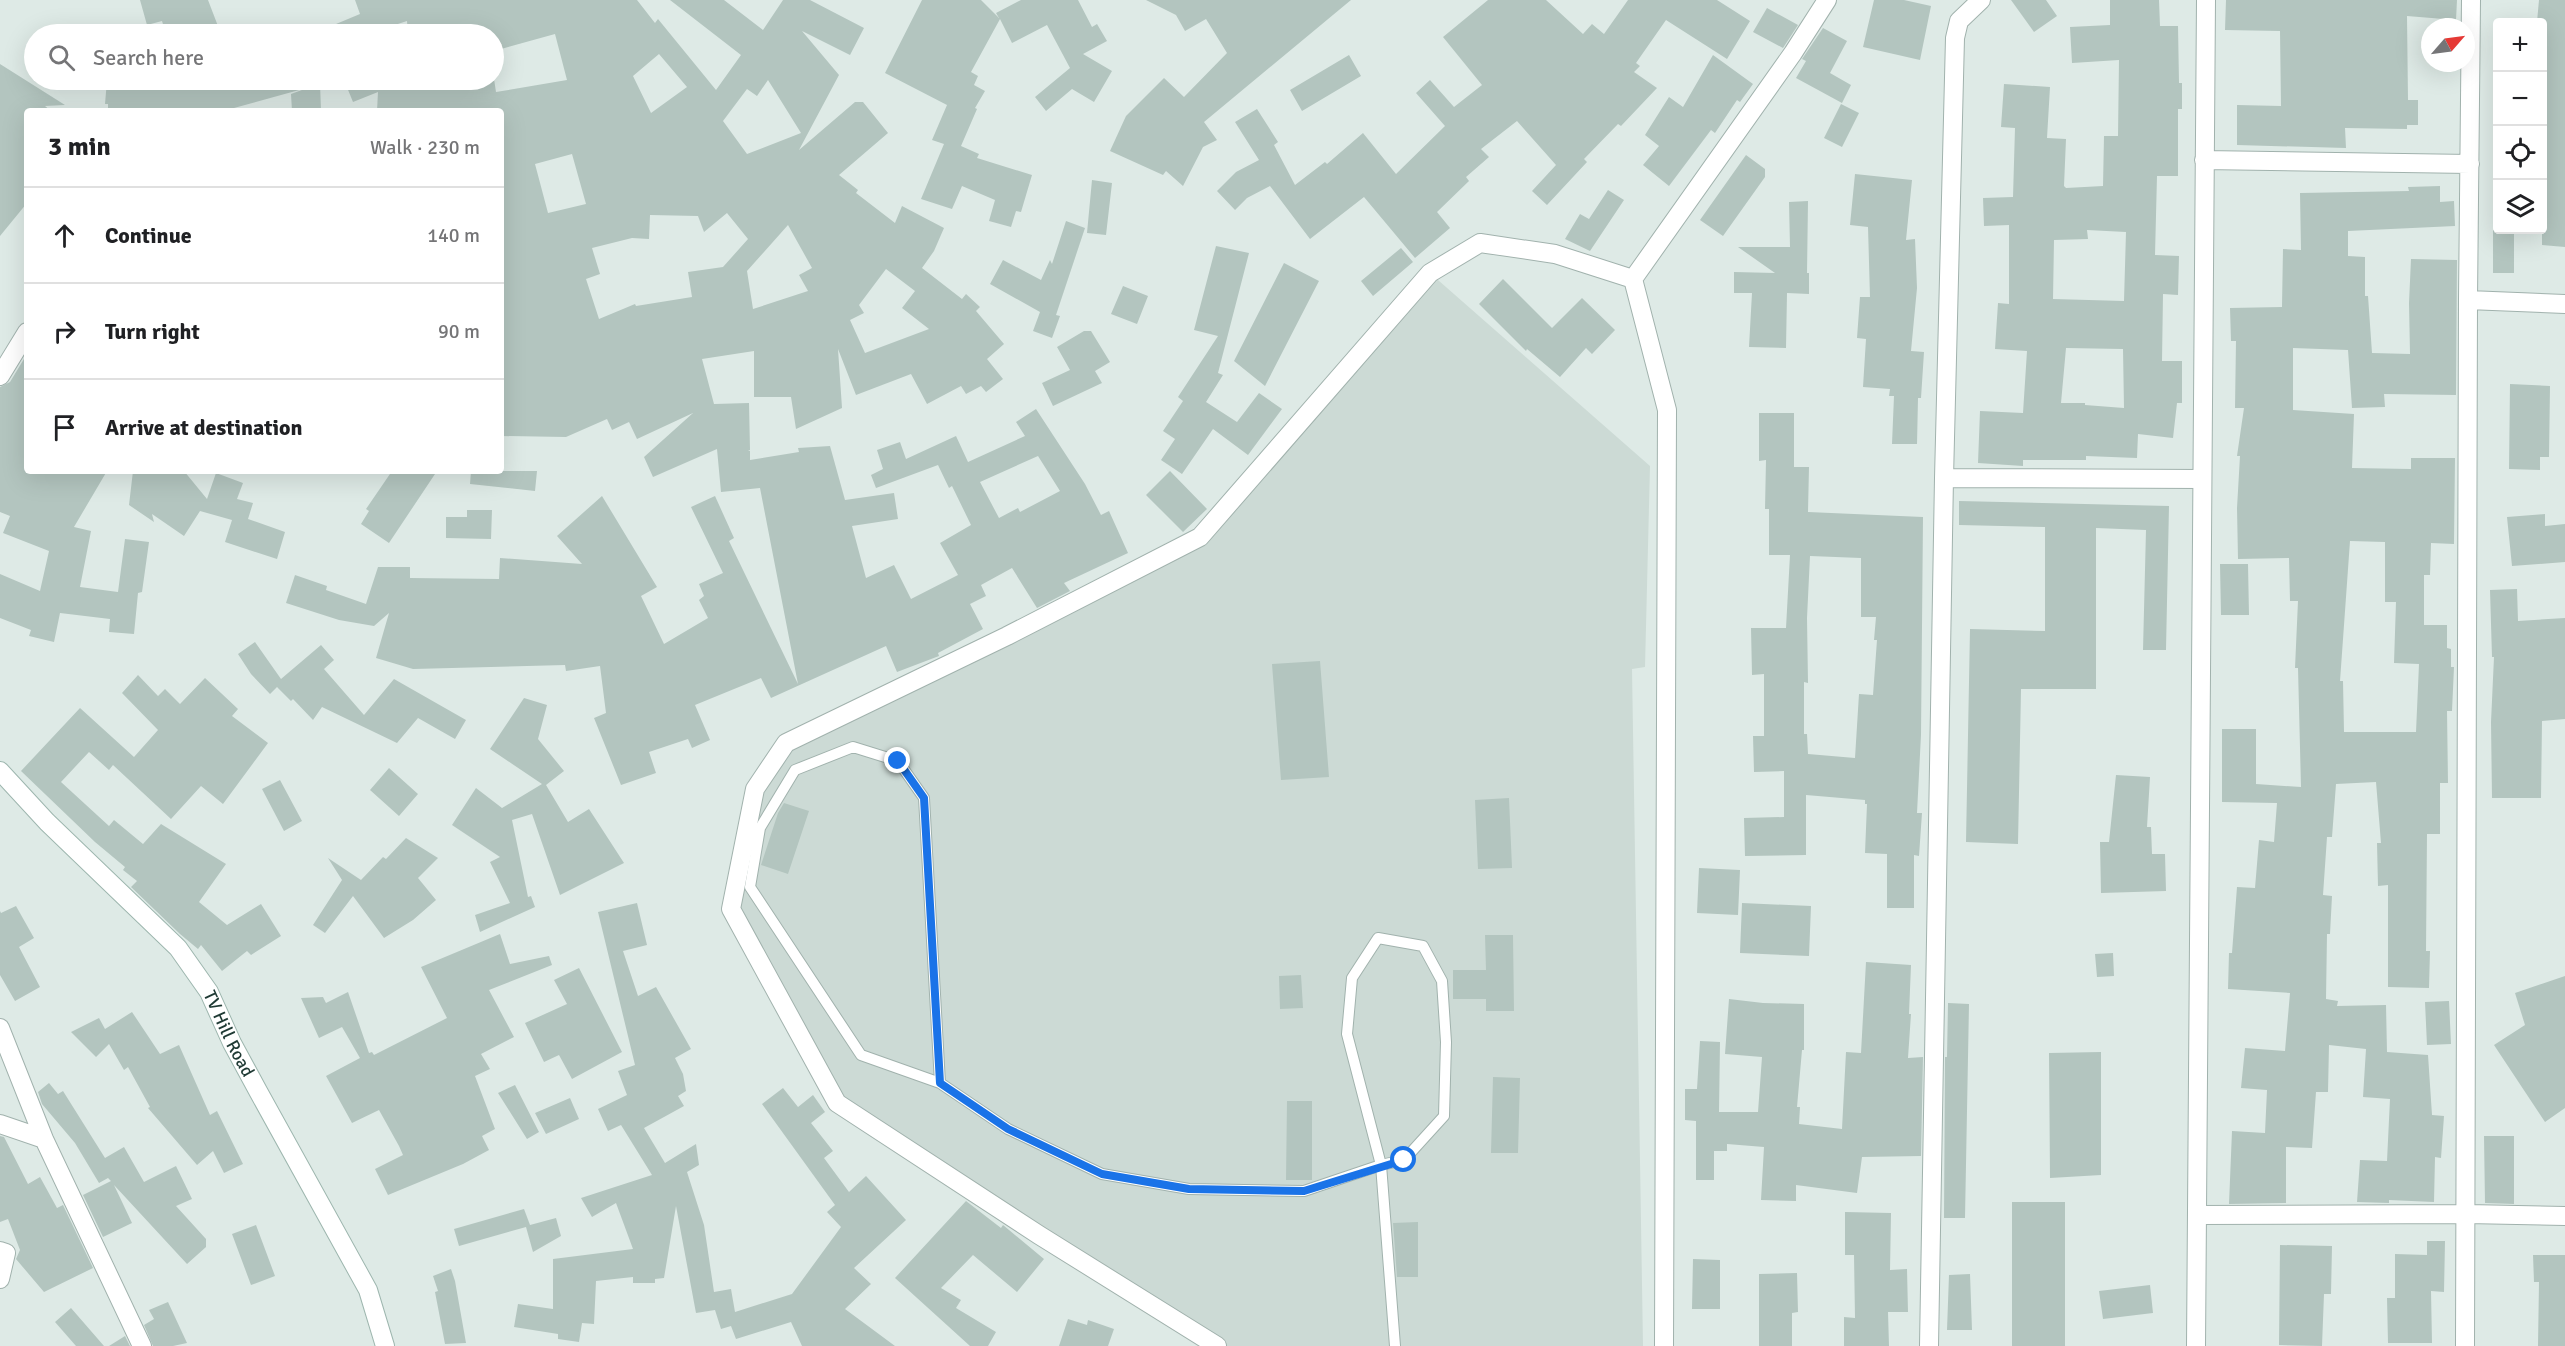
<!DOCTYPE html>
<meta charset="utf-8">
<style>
:root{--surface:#fff;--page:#f2f2f2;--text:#202124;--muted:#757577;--line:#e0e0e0}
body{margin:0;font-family:Signika,sans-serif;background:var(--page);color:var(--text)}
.controls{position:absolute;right:18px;top:18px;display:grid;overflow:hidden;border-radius:6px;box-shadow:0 6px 24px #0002}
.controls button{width:54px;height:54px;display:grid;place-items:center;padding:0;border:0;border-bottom:2px solid var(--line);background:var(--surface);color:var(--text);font:30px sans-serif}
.compass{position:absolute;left:2421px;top:18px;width:54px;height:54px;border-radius:50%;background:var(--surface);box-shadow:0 6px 24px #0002;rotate:62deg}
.stop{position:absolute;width:18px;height:18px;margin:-14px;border:4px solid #1a73e8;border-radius:50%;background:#fff}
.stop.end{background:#1a73e8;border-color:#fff;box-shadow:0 2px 6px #0008}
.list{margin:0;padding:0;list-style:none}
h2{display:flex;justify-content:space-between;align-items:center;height:78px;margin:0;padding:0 24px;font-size:26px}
h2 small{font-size:20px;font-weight:400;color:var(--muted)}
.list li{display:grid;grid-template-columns:39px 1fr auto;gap:18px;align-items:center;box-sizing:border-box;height:96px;padding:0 24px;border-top:2px solid var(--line)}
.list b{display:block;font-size:22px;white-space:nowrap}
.list em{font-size:20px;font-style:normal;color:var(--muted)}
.icon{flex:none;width:33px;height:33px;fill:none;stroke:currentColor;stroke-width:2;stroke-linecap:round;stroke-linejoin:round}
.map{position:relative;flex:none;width:2565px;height:1346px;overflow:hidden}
.search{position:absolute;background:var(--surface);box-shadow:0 6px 24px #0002;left:24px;top:24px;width:480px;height:66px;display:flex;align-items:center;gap:15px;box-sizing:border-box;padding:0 21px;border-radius:33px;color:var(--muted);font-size:22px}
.panel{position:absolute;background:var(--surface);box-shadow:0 6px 24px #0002;left:24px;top:108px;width:480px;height:366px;border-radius:6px}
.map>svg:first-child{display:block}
.built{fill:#ccdad5}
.building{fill:#b3c5bf;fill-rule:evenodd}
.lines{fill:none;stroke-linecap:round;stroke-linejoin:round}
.lane-casing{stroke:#a1b2ad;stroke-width:12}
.street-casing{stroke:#a1b2ad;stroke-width:20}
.secondary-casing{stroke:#9db6ae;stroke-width:20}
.lane{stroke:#fff;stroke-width:10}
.street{stroke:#fff;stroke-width:18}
.secondary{stroke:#fff;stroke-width:18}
.route{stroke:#1a73e8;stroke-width:8}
.labels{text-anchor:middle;stroke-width:4.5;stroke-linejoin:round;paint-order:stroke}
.street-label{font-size:18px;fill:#1f3a34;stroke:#eff7f3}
</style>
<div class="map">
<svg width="2565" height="1346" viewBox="0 0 2565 1346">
<rect width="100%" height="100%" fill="#deeae6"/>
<!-- built -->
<path class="built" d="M1430,273L1650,466L1645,667L1632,669L1643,1346H1217L837,1103L731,909L755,789L786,743L1200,537Z"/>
<!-- building -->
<path class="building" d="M140,0H208L221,34H166L162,21L147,25Z
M355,0H637L655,23L658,19L716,90L741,55L670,0H724L763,30L783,0H810L864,28L850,55L802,31L839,75L799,150L855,102H863L888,133L839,175L858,190L856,193L895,223L902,206L944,228L934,251L922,268L962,299L966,294L980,307L976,311L1004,344L987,359L1003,379L986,392L981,386L966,394L961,386L927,404L911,374L856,395L838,349L842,408L796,429L791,397H754V351L702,359L714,404L749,403L750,450L748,451H750V460L799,452L798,448L830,446L845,500L894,493L898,519L852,526L866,578L894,565L911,599L958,575L940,543L971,525L952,486L949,488L938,465L876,488L871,475L883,469L877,450L900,442L906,459L956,436L968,462L1025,436L1016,422L1036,409L1085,484L1101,515L1109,511L1128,553L1064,583L1070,591L1037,608L1012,568L981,585L986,596L970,604L983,629L938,653L939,656L897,672L886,646L771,698L761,678L695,705L710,740L692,748L688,739L649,752L656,773L621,785L594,718L606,713L600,666L566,671L565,665L413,669L376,658L389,613L374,626L339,620L286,603L295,575L327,586L326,590L366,604L378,567H410V578L499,579L500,558L582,564L557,536L602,496L657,587L641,596L664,644L708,618L699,600L704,596L699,584L723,573L691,507L715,496L734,538L729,541L798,684L760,488L721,492L717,449L653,477L644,457L693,413L637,439L629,422L612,430L607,419L566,437L501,436V305L504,263H501V111H377L378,92L353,102L344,80H446L445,86L494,79L496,92L567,80L555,34L494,51V34H408L407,21L367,34H312L360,14ZM659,54L687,87L651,113L633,76ZM768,80L801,133L747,154L723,121L747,89L757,96ZM572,154L586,204L548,213L535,164ZM727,213L748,239L723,267L688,272L692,297L636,306L635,304L599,319L586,279L600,274L592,248L632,238L649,239L650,215L698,216L704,232ZM788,225L812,268L799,275L808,291L753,309L747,271ZM886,269L915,291L902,308L929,329L865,353L850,320L864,313L859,305ZM1038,456L1060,491L1020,512L1018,508L999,518L980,482Z
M922,0H981L999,18L996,13L1021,0H1078L1092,27L1097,24L1107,41L1083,54L1112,71L1094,102L1072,89L1046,111L1035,97L1070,68L1047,25L1012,43L1000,19L971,72L978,76L974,85L985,91L975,108L977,109L961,146L979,154L977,158L1032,175L1021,212L1016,211L1011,227L989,221L995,200L962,186L952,209L921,199L944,144L932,140L947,105L885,73Z
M1146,0H1351L1204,122L1217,140L1203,147L1183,186L1166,171L1163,175L1110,151L1126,116L1164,78L1184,97L1227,53L1206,19L1185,31L1176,15Z
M1488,0H1546L1583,34L1592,24L1604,34L1628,0H1717L1750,21L1727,59L1666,20L1636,63L1640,66L1634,72L1657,88L1621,126L1618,124L1584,159L1587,162L1547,205L1532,191L1556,165L1517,121L1481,149L1489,157L1466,177L1469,181L1437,212L1450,228L1415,258L1364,197L1310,239L1270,186L1247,198L1235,210L1217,191L1236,172L1259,160L1235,122L1257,109L1278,142L1274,145L1295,185L1325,162L1327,164L1363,133L1396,174L1445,126L1416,93L1430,80L1454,107L1482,85L1443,37Z
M1874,0H1904L1931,6L1920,60L1863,47Z
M2011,0H2046L2057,16L2034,32Z
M2110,0H2159L2160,26H2178L2179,83H2182V109H2178V176H2157L2155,255L2179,256L2178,295L2163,294L2162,361H2182V403H2177L2173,438L2138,434L2137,458L2086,456V460H2023V466L1978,463L1980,411L2023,413L2027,351L1995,349L1998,303L2009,304V225L1984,226L1983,198L2013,197L2015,128L2001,127L2004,84L2050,87L2047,138L2066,139L2064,186L2066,188L2103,186L2104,136H2118L2119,60L2072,63L2070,27L2110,25ZM2087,230L2126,232L2124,301L2053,299L2054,240L2088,239ZM2066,348L2123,349L2124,408L2085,405V403H2061Z
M2226,0H2457L2456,20L2407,16L2408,100H2418V125H2407V129L2345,128L2346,148L2237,145V105L2281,106L2280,31L2225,30Z
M2539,0H2565V247L2542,245V22H2537Z
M1767,8L1798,25L1783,48L1753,32Z
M1823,28L1847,41L1830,73L1851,85L1842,103L1796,78L1806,61L1802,59Z
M1349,55L1361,76L1302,111L1290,90Z
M1713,55L1753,84L1740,102L1737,100L1715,133L1711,130L1669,186L1643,165L1659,146L1645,135L1669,97L1683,107Z
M0,64L65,105L45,106L51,111H27V203L0,236Z
M107,80H125V87L128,86V90L188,89L186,80H315L316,85L320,83L321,111H292L291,94L310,87L223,111H108V104H105Z
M1841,104L1859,113L1842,147L1824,138Z
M1746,155L1765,169V177L1723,236L1700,220Z
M1855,174L1912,180L1906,240L1915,239L1917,288L1911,351L1924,352L1921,398H1918L1917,444H1892L1894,396H1889L1890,389L1863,387L1866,339L1857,338L1860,297H1870L1868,227L1850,225Z
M1092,180L1112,183L1106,235L1087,233Z
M2440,186V202L2454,201L2455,226L2348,231V256L2365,257V296H2368L2372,353L2410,354L2409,303L2411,259L2457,260L2456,395L2384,394L2385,407L2352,408L2348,350L2293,348V410L2354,414L2352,468L2411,469V458H2455L2454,544L2431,543L2430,575H2424V625H2447V648L2451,649V667H2454L2452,711H2447L2448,783H2440V834H2427L2426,951H2430L2429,988L2388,987V885L2378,886L2377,843H2381L2376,782L2336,784L2332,837H2327L2323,895L2332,896L2330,934H2327L2326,999L2338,1001L2337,1006L2386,1005L2387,1052L2428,1055L2432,1115L2444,1116L2441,1158L2435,1157L2434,1202L2389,1200V1203L2357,1202L2360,1160L2387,1161L2390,1099L2363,1097L2366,1049L2329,1045L2328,1092H2316L2312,1148L2286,1147V1203L2229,1204L2232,1131L2265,1133L2267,1090L2241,1088L2245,1048L2285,1051L2290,993L2228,989L2229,953H2232L2237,887L2255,888L2259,840L2274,842L2277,803L2222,802V729H2256V784L2301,787L2298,668H2295L2298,601H2290L2289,558L2238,559L2237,508L2240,456H2237L2244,408H2235L2236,341H2231L2230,308L2282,307L2283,249L2301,250L2300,193L2409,191L2408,187ZM2350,541L2385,542V602H2396L2394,663L2419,664L2416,732H2344L2343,681H2340Z
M1608,190L1624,200L1590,251L1565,239L1580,214L1589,219Z
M1808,201L1807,273H1809V294L1787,293L1786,348L1749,347L1752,293H1734V272L1775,273L1738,247H1790L1789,202Z
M1066,221L1085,228L1056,315L1060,316L1052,338L1033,331L1040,312L990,284L1003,260L1041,280L1050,260L1052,264Z
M2493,230H2514V273H2493Z
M1216,246L1249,253L1218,373L1223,375L1206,402L1237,422L1259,393L1282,409L1248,455L1213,429L1182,474L1161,460L1175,439L1163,431L1183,401L1178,397L1218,336L1194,330Z
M1401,248L1413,262L1373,296L1361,281Z
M1284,263L1319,281L1265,386L1234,361Z
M1503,279L1552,328L1582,298L1615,330L1592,354L1586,348L1560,377L1527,349L1526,351L1479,304Z
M1123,286L1148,296L1137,324L1111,314Z
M1084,331H1091L1110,362L1095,371L1102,383L1053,406L1042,383L1070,370L1057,347Z
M27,354V471H107L74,527L91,531L80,587L118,592L125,539L149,542L142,592L138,593L134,634L109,632L110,619L60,613L54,642L29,636L31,630L0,618V574L40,591L49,551L3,533L10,516L0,512V387L10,382Z
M2510,384L2550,386L2549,457H2540V470L2509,469Z
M1759,413H1794V467H1809L1808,512L1923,517L1921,735L1917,813H1922L1919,856L1914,855V908H1887V854L1865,853L1867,804H1865V800L1806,795V855L1745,856L1744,818L1784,817V771L1754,772L1753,736H1764V674L1752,675L1751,628H1786L1790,555H1769V509H1765L1766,460L1759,461ZM1810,556L1861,558V617H1876L1874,640H1877L1873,695L1859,694L1855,758L1808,754L1807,734H1804V682L1808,683L1807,618Z
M133,471H184L207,499L216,473L243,483L237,499L253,503L248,519L285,532L277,559L225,542L232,520L200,511L184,536L152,514L154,522L129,505Z
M392,471H437L389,543L361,524L369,511L366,509Z
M471,471H537L535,491L470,484Z
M1170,471L1207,509L1183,532L1146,495Z
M1959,501L2169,506L2166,650H2143L2146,530L2096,528V689H2021L2018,844L1966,842L1970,629L2045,631V527L1959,525Z
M467,510H492L491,539L446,538V517H467Z
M2545,514V526L2565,524V562L2512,566L2507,517Z
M2220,564H2248L2249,615H2221Z
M2517,589L2518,621L2565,618V719L2542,721L2541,798H2492L2491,722L2494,657H2492L2490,590Z
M255,642L281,679L321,645L334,660L324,669L364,715L394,679L466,720L455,739L418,718L397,743L322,707L313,720L293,699L291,701L277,687L270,694L251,674L238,654Z
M1320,661L1329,777L1281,780L1272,664Z
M138,675L158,696L165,689L180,704L205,678L238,709L232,716L268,743L223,804L201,786L171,819L113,765L109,770L89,752L61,782L109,826L114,820L143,844L161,824L226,864L199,902L227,925L261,904L281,936L251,955L247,951L222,971L201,945L198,949L180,934L131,887L137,881L123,870L125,867L95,842L21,771L80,708L134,757L158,730L122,693Z
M524,698L547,705L538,739L564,771L546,785L568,822L589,809L624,863L560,895L532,814L512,820L528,897L531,896L535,907L480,932L475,915L510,903L490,862L500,857L452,825L476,788L502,808L542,784L490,749Z
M389,768L418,794L399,816L370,790Z
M2116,775L2150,777L2147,827H2151L2152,854H2165L2166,891L2101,893L2100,842H2109Z
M280,780L302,821L284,831L262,789Z
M1509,798L1512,868L1478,869L1475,800Z
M784,803L809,811L788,874L761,865L778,813Z
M406,838L438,858L418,878L436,900L413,920L384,938L353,896L325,933L313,925L342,880L328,858L361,880L383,857L386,859Z
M1699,868L1740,870L1738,915L1697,913Z
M637,903L647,945L623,951L638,996L656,987L691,1049L675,1058L683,1074L686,1091L678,1096L684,1106L644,1128L665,1163L696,1144L699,1165L687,1172L704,1225L714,1292L731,1289L735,1312L792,1294L841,1227L827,1212L835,1205L762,1104L783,1088L798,1107L813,1095L825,1112L811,1123L833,1151L824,1158L849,1192L866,1176L906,1220L854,1268L871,1284L845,1309L895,1346H802L791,1322L736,1339L731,1326L721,1329L715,1310L696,1313L676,1206L664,1278L655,1279V1283H633V1277L596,1281L594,1324L582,1323L579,1342L558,1339V1334L514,1327L518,1304L553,1309V1259L633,1249L616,1203L592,1217L581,1198L652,1175L621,1125L608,1131L598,1109L627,1095L618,1071L635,1065L598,912Z
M1742,903L1811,906L1809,956L1740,953Z
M16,906L34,938L19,947L40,987L15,1001L0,975V911L1,913Z
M500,934L510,964L549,956L552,965L489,990L514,1037L481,1054L490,1069L475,1076L495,1129L482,1136L489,1150L463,1164L388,1195L375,1169L403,1155L399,1146L379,1110L352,1123L326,1076L360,1058L342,1027L319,1038L301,998L323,997L326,1003L348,992L369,1053L372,1052L374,1055L447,1018L421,967Z
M1485,935H1513L1514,1011H1486V999H1453V970H1486Z
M2113,953L2114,976L2097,977L2095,954Z
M1866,962L1911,965L1909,1014H1911L1908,1058L1923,1057L1921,1156L1862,1157L1857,1193L1796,1185V1201L1761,1200L1764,1147L1727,1144V1151H1714V1180H1696V1121L1685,1120V1089H1697L1700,1041L1720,1042L1719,1112H1758L1762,1057L1725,1054L1729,999L1763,1003L1804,1004V1050H1802L1797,1107H1800L1799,1124L1842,1129L1846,1052L1861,1053Z
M579,968L622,1052L572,1079L559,1055L544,1062L525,1023L567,1004L554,980Z
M1301,975L1303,1008L1280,1009L1279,976Z
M2565,976V1108L2545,1122L2494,1045L2525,1025L2515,993Z
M2449,1001L2451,1044L2427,1045L2425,1002Z
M1948,1003L1969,1004L1965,1218H1944L1945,1057H1947Z
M132,1012L160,1054L179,1045L210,1115L217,1111L243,1164L224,1173L213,1151L197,1165L148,1108L150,1107L128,1067L124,1070L109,1044L96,1057L71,1032L99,1018L105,1029Z
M2101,1052V1175L2050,1178L2049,1053Z
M1493,1077L1520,1078L1518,1153H1491Z
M49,1083L58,1094L63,1091L105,1158L124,1147L144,1182L176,1166L192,1199L176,1206L206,1239V1247L187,1264L114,1185L132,1223L103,1237L83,1195L111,1181L108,1178L99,1183L75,1143L42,1104L38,1092Z
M515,1085L539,1132L527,1139L498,1093Z
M570,1098L579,1119L546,1134L535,1113Z
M1287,1101H1312V1180H1286Z
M0,1136L4,1137L28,1184L40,1177L57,1208L63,1205L93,1268L44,1292L16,1259L20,1250L8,1219L0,1222Z
M2484,1136H2514V1204L2485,1203Z
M966,1201L1001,1228L1003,1225L1044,1259L1017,1292L973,1255L941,1288L961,1300L956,1308L996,1332L988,1346H970L895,1278Z
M2012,1202H2065V1346H2012Z
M524,1209L530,1225L556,1218L561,1236L533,1252L526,1227L459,1246L454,1229Z
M1845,1212L1891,1213L1890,1270L1907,1269L1908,1312H1888L1889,1346H1844V1317L1855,1318L1854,1255H1845Z
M1418,1222V1277H1397L1393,1223Z
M256,1225L275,1276L251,1285L232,1234Z
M2427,1241H2445L2444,1292L2431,1291L2432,1343H2388L2387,1298H2395V1254L2427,1255Z
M2280,1245L2332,1246L2331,1294H2324L2322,1346L2279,1345Z
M2533,1255H2565V1346H2538L2539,1282H2534Z
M1693,1259L1720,1260V1309H1692Z
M451,1269L455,1281L466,1343L445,1344L435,1292L438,1291L433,1276Z
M1797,1273L1798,1312L1792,1313V1346H1759V1274Z
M1970,1274L1972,1330H1947L1949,1275Z
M2150,1285L2153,1313L2103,1319L2099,1291Z
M168,1302L187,1343L173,1346H153L144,1325L154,1319L149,1310Z
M71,1308L104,1346H76L55,1322Z
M1068,1319L1087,1325L1088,1320L1114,1329L1108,1346H1059Z
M125,1336L130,1346H109Z"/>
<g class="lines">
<defs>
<path id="lane" d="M940,1083L861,1055L750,887L760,828L795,770L853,747L898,761L924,798L940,1083L1008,1129L1102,1174L1189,1189L1304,1191L1381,1165L1404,1160L1444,1116L1446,1042L1442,981L1423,946L1378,938L1352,978L1347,1034L1381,1165L1395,1346"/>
<path id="street" d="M2204,160L2470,164
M2468,300L2565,304
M0,376L27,332
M1944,478L2202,479
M0,1028L44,1139L142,1346
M0,1124L44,1139
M2197,1215L2467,1214L2565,1216
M0,1251L6,1253L0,1279
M1217,1346L1039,1235L837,1103L731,909L755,789L786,743L1007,636L1200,537L1430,273L1480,243L1555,254L1633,279
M1664,1346L1667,410L1633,279L1793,53L1827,0
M1929,1346L1944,478L1955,38L1959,21L1981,0
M2196,1346L2206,0
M2465,1346L2468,300L2471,0"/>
<g id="secondary">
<path id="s1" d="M0,771L47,822L178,948L209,992L232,1043L258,1091L368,1290L385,1346"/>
</g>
</defs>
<!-- lane casing -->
<use href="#lane" class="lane-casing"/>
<!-- street casing -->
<use href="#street" class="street-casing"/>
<!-- secondary casing -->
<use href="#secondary" class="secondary-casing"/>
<!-- lane -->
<use href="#lane" class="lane"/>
<!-- street -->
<use href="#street" class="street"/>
<!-- secondary -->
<use href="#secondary" class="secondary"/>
</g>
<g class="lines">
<!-- route -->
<path class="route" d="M898,761L924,798L940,1083L1008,1129L1102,1174L1189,1189L1304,1191L1404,1160"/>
</g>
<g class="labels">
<!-- street labels -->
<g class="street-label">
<text dy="6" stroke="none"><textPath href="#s1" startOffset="351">TV Hill Road</textPath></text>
</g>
</g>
</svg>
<div class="controls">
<button>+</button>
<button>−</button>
<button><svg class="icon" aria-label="locate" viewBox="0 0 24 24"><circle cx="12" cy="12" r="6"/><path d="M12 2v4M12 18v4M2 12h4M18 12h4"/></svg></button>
<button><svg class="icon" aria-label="layers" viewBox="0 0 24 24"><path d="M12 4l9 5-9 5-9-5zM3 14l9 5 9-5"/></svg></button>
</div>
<svg class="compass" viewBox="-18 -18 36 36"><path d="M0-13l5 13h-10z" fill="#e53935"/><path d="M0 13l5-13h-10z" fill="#757577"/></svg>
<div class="stop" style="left:1404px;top:1160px"></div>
<div class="stop end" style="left:898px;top:761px"></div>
<div class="search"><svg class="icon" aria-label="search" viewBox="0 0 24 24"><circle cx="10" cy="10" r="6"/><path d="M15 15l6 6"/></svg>Search here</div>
<section class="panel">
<h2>3 min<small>Walk · 230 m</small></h2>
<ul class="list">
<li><svg class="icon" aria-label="ahead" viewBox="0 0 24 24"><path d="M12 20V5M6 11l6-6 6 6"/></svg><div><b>Continue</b></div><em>140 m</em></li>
<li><svg class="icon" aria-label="right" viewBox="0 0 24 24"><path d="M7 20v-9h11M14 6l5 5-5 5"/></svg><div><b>Turn right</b></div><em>90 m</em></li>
<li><svg class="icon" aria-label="arrive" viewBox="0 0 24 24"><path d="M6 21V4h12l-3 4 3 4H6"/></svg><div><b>Arrive at destination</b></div></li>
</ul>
</section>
</div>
